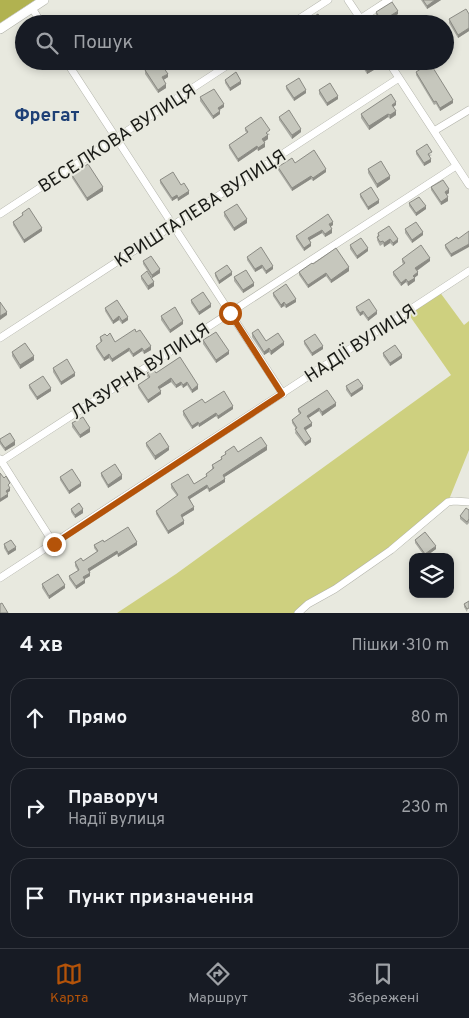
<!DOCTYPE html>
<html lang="uk">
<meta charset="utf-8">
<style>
:root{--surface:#171b24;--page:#242831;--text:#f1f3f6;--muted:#9ea1a6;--line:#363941;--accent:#b45309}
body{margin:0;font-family:Overpass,sans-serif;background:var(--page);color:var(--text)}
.controls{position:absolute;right:15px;bottom:15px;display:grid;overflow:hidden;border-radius:10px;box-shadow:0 2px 8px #0003}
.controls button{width:45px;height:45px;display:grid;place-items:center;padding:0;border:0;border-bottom:1px solid var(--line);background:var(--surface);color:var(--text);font:25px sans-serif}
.stop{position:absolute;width:15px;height:15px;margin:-11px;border:4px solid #b45309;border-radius:50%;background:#fff}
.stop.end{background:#b45309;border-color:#fff;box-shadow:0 1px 5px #0008}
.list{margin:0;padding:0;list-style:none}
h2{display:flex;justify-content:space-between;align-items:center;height:65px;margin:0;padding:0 20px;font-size:21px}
h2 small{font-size:16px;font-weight:400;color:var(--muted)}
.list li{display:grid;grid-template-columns:32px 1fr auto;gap:15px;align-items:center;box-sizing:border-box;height:80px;margin:0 10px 10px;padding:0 10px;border:1px solid var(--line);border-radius:20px}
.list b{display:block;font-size:19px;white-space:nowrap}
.list p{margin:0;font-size:16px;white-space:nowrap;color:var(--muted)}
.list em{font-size:16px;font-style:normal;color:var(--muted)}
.icon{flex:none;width:28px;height:28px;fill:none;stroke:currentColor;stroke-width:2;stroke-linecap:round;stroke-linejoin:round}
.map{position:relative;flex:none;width:469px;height:613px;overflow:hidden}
.search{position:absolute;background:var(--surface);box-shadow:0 2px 8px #0003;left:15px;right:15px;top:15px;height:55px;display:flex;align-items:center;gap:12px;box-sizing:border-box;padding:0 18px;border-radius:28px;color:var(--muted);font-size:19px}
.sheet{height:335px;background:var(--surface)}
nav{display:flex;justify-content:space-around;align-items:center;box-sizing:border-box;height:70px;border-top:1px solid var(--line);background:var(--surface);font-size:14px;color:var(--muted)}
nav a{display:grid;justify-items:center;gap:2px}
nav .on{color:var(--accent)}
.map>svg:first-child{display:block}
.green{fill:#ced07f}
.forest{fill:#b1b250}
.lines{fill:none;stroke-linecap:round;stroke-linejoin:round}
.minor-casing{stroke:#b3b4ab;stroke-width:8}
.tertiary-casing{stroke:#b3b4ab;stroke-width:10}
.minor{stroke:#fff;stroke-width:7}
.tertiary{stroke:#fff;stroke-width:9}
.wall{fill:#aaaba3}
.shaded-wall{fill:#8b8b84}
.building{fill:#c6c7bd;stroke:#8b8b84}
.route{stroke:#b45309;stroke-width:6}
.labels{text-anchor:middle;stroke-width:4;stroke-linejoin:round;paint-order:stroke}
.street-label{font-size:18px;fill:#191a16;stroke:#e8e9df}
.neighbourhood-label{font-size:19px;font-weight:bold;fill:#1e4076;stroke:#e8e9df}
</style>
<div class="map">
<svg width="469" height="613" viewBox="0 0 469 613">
<rect width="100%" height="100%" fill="#e8e9df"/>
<!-- green -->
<path class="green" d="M439,291L464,325L469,321V450L448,502L391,550L298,613H117L176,574L451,375L407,312Z"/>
<!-- forest -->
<path class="forest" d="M0,0H35L0,23Z"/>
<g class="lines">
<defs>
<path id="minor" d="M348,0L364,24
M32,8L42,24
M360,19L389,0
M291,24L328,0
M66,61L283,394
M388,61L469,185
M434,131L469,110
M0,214L234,61
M0,338L399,78
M0,459L54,544
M0,462L456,166
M0,578L469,271
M298,613L308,604L335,589L391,550L448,502L454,501L469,502"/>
<path id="tertiary" d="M0,29L44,0"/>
</defs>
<!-- minor casing -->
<use href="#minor" class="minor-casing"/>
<!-- tertiary casing -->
<use href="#tertiary" class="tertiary-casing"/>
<!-- minor -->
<use href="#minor" class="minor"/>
<!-- tertiary -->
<use href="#tertiary" class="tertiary"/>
</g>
<!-- wall -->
<path class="wall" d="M421,0H441L427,9Z
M376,12L398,14L382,24L376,15Z
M469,14V31L458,38L449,23V19Z
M359,61H377L379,67L367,74Z
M145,70L168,77L163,80L166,88L158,93L145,74Z
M416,72L453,103L440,111L436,104L434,105L416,75Z
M225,80L241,84L230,91L225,83Z
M286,86L306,93L294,101L286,89Z
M319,90L338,99L327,106L319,94Z
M200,97L224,107L219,110L220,114L213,119L200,101Z
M396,105L393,107L396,115L390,119L388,117L369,130L361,118V114Z
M279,117L301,132L292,139L279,120Z
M245,128L270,134L268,135V139L264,142L265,147L258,151L257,149L238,162L229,148V145L247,133L245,131Z
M416,151L432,155L429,156L431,162L424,166L416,154Z
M295,163L326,172L313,181L311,179L292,191L278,170V167Z
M368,169L390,179L377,188L368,173Z
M72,175L103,191L87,201L72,178Z
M160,180L181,185L189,194L178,201L177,198L172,201L160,183Z
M431,187L449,193L446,195L448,201L441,205L431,190Z
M360,194L379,203L368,210L360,197Z
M409,203L426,209L416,216L409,206Z
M224,212L247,223L234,231L224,216Z
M22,213L42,231L24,243L13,225V222L22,216Z
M333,225L330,227L332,233L325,237L322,233L310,240L311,246L304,251L296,239V236Z
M405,229L423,235L412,243L405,233Z
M378,233L398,242L393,246L390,243L384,247L383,244L380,246L377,240Z
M457,237L451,257L445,248V245Z
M350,245L368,251L357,259L350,249Z
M247,257L273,269L266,274L262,268L255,272L247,260Z
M402,259L430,261L417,271L418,275L414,278L415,281L408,286L406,282L401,286L393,275V272L403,264L402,262Z
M143,261L160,273L152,278L143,264Z
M313,264L349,271L331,283L326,276L308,288L299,275V272Z
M215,273L232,275L219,284L215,276Z
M141,276L154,286L148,290L141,279Z
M234,277L254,286L243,293L234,281Z
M273,293L296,302L286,308L284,306L281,308L273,296Z
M191,300L211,307L199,315L191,303Z
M356,307L377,314L368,321L363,314L360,316L356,310Z
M105,308L128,320L122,324L119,320L113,324L105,311Z
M161,316L183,324L170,333L161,320Z
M252,333L266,341L284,345L271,355L269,352L264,355L252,337Z
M107,336L115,342L151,350L144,354L142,351L133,357L129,351L112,362L109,358L104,361L96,349V346L101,342L100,341V337Z
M203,340L229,354L216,363L203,344Z
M304,341L323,349L312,356L304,344Z
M12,352L34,360L20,369L12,356Z
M383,353L402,358L390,366L383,356Z
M180,357L198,389L192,393L187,385L183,388L181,385L176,388L171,382L159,389L161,394L148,403L138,388V385L148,378L147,376V373H156Z
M53,368L75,376L61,385L53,372Z
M29,385L51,391L37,400L29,388Z
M346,386L363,389L351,397L346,390Z
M205,403L233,409L218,419L216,416L199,427L198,425L192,429L183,415V411Z
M336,406L322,416L319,411L308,418L312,426L306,430L311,442L305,446L295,433L296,429L292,423V420L300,414L298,412V409Z
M72,423L90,432L80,438L72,427Z
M0,439L15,445L5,451L0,444Z
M146,443L169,450L155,460L146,446Z
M267,450L224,477L225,482L209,492L207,488L190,499L194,510L182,517L184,524L168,534L156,514V511L177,496L171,488V484H194L206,477V474L212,469V465L221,459V457L225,455V452H238Z
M101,473L122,479L108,488L101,476Z
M60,477L81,486L69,494L60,480Z
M71,509L83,513L75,518L71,512Z
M469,510V523L467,525L460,519V516Z
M415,540L436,549L425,557L415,543Z
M104,542L137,545L118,557L117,554L90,571V576L85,579V583L76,589L69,579V576L78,571L75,566V562L83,561L97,552L94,548V545Z
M4,544L16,550L8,555L4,548Z
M42,584L65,588L49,599L42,588Z
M469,601L467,612L464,607V604Z"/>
<!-- shaded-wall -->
<path class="shaded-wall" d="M435,0H441L427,9V6Z
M398,11V14L382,24V21Z
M469,28V31L458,38V35Z
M379,63V67L367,74V71Z
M168,74V77L162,81V77Z
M241,81V84L230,91V88Z
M166,84V88L158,93V90Z
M306,90V93L294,101V98Z
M338,96V99L327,106V103Z
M453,100V103L440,111V108Z
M396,102V105L392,108V105Z
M224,104V107L218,111V108Z
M220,111V114L213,119V116Z
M396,111V115L390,119V115Z
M388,114V117L369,130V126Z
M301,129V132L292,139V135Z
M268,135V139L262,143V139Z
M265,143V147L258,151V148Z
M257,146V149L238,162V159Z
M431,159V162L424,166V163Z
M326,169V172L313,181V178Z
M311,176V179L292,191V188Z
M390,176V179L377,188V184Z
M103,187V191L87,201V198Z
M449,189V193L445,196V192Z
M189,191V194L178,201V198Z
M177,195V198L172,201V198Z
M448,197V201L441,205V202Z
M379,200V203L368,210V207Z
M426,206V209L416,216V213Z
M247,219V223L234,231V228Z
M333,222V225L329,228V224Z
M42,228V231L24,243V240Z
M332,229V233L325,237V234Z
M322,230V233L308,241V238Z
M423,232V235L412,243V240Z
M390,239V243L384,247V243Z
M398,239V242L393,246V243Z
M311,243V246L304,251V248Z
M469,244V247L451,257V254Z
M368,248V251L357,259V256Z
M430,258V261L415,272V268Z
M262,265V268L255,272V269Z
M273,266V269L266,274V271Z
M349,267V271L331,283V280Z
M160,269V273L152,278V275Z
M232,272V275L219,284V281Z
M418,272V275L413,279V276Z
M326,273V276L308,288V285Z
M415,278V281L408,286V282Z
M406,279V282L401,286V283Z
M154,282V286L148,290V286Z
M254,283V286L243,293V290Z
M296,299V302L286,308V305Z
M284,302V306L281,308V305Z
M211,304V307L199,315V312Z
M363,311V314L360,316V313Z
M377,311V314L368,321V318Z
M7,312V315L0,320V316Z
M119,316V320L113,324V321Z
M128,317V320L122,324V321Z
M183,321V324L170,333V330Z
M284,342V345L271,355V351Z
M151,346V350L144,354V351Z
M323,346V349L312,356V353Z
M129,348V351L112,362V359Z
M142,348V351L133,357V354Z
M269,348V352L264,355V352Z
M229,351V354L216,363V360Z
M109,354V358L104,361V358Z
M402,355V358L390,366V363Z
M34,356V360L20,369V365Z
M75,373V376L61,385V382Z
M171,378V382L158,390V387Z
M181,382V385L176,388V385Z
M187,382V385L183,388V385Z
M198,385V389L192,393V390Z
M363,386V389L351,397V394Z
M51,388V391L37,400V397Z
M161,391V394L148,403V400Z
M336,403V406L322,416V412Z
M233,406V409L218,419V416Z
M319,408V411L307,419V416Z
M216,413V416L199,427V424Z
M198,422V425L192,429V426Z
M312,423V426L304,431V428Z
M90,428V432L80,438V435Z
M311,439V442L305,446V443Z
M15,441V445L5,451V448Z
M267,446V450L223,478V475Z
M169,447V450L155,460V456Z
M122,475V479L108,488V485Z
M225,479V482L209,492V489Z
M81,483V486L69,494V491Z
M207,485V488L188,500V497Z
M10,488V491L6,494V491Z
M8,494V497L0,502V499Z
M194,507V510L181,518V515Z
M83,509V513L75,518V515Z
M184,521V524L168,534V531Z
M137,542V545L118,557V554Z
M436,546V549L425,557V554Z
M16,547V550L8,555V552Z
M117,551V554L88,572V569Z
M90,573V576L83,580V577Z
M85,580V583L76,589V586Z
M65,585V588L49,599V596Z"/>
<!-- building -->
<path class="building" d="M423,0H435L427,6Z
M392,2L398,11L382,21L376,12Z
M466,9L469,14V28L458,35L449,19Z
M318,14L324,24H302Z
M159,61L168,74L162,77L166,84L158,90L145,70Z
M361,61H377L379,63L367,71Z
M430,63L453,100L440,108L436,101L434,102L416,72Z
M236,72L241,81L230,88L225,80Z
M299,78L306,90L294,98L286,86Z
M330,83L338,96L327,103L319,90Z
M214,89L224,104L218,108L220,111L213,116L200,97Z
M391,94L396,102L392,105L396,111L390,115L388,114L369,126L361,114Z
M289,110L301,129L292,135L279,117Z
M261,117L270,130L266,133L268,135L262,139L265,143L258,148L257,146L238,159L229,145L248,132L245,128Z
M427,144L432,152L428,154L431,159L424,163L416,151Z
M314,150L326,169L313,178L311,176L292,188L278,167L292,158L295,163Z
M381,161L390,176L377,184L368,169Z
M88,164L103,187L87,198L72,175Z
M173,172L181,185L184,183L189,191L178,198L177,195L172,198L160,180Z
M443,180L449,189L445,192L448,197L441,202L431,187Z
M371,187L379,200L368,207L360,194Z
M419,197L426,206L416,213L409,203Z
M237,204L247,219L234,228L224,212Z
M29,208L42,228L24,240L13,222L23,215L22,213Z
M328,214L333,222L329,224L332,229L325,234L322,230L308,238L311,243L304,248L296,236Z
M416,222L423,232L412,240L405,229Z
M389,226L398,239L393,243L390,239L384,243L383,241L380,242L377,237L379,236L378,233Z
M469,231V244L451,254L445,245L457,237L458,239Z
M361,238L368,248L357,256L350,245Z
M421,245L430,258L415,268L418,272L413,276L415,278L408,282L406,279L401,283L393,272L405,263L402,259Z
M261,247L273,266L266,271L262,265L255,269L247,257Z
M336,248L349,267L331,280L326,273L308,285L299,272L312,263L313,264Z
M151,256L160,269L152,275L143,261Z
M227,265L232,272L219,281L215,273Z
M246,270L254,283L243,290L234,277Z
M147,271L154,282L148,286L141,276Z
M286,284L296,299L286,305L284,302L281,305L273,293Z
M203,292L211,304L199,312L191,300Z
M369,299L377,311L368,318L363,311L360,313L356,307Z
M117,300L128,317L122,321L119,316L113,321L105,308Z
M0,302L7,312L0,316Z
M175,307L183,321L170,330L161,316Z
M135,329L136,332L140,330L151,346L144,351L142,348L133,354L129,348L112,359L109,354L104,358L96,346L102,341L100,337L105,334L107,336L110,333L115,342Z
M258,329L266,341L278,333L284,342L271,351L269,348L264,352L252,333Z
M216,332L229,351L216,360L203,340Z
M315,334L323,346L312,353L304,341Z
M25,343L34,356L20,365L12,352Z
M395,345L402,355L390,363L383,353Z
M180,357L198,385L192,390L187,382L183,385L181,382L176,385L171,378L158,387L161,391L148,400L138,385L150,377L147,373L153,369L156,373Z
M67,359L75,373L61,382L53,368Z
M43,376L51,388L37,397L29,385Z
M358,379L363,386L351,394L346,386Z
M327,390L336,403L322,412L319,408L307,416L312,423L304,428L311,439L305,443L295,429L297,428L292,420L301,413L298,409Z
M224,391L233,406L218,416L216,413L199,424L198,422L192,426L183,411L202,399L205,403Z
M83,417L90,428L80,435L72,423Z
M10,433L15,441L5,448L0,441V439Z
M160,433L169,447L155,456L146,443Z
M261,437L267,446L223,475L225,479L209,489L207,485L188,497L194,507L181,515L184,521L168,531L156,511L178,495L171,484L188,474L194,484L207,476L206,474L214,468L212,465L222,459L221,457L226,454L225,452L234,446L238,452Z
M115,464L122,475L108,485L101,473Z
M72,469L81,483L69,491L60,477Z
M0,473L4,478L6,476L10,483L8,485L10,488L6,491L8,494L0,499Z
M79,503L83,509L75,515L71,509Z
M466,508L469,510V519L467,522L460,516Z
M128,527L137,542L118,554L117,551L88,569L90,573L83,577L85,580L76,586L69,576L79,570L75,562L81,558L83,561L98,551L94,545L103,540L104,542Z
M425,532L436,546L425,554L415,540Z
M11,540L16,547L8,552L4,544Z
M58,574L65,585L49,596L42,584Z
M469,601V608L467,609L464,604Z
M2,603L8,613H0V604Z"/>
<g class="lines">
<!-- route -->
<path class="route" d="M54,544L282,394L230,313"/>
</g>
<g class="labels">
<!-- street labels -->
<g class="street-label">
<text transform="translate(117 138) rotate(-33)" y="6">ВЕСЕЛКОВА ВУЛИЦЯ</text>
<text transform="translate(200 208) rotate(-33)" y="6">КРИШТАЛЕВА ВУЛИЦЯ</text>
<text transform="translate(360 343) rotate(-33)" y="6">НАДІЇ ВУЛИЦЯ</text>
<text transform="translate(140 371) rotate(-33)" y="6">ЛАЗУРНА ВУЛИЦЯ</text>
</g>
<!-- neighbourhood labels -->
<g class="neighbourhood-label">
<text x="47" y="121">Фрегат</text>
</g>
</g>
</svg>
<div class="controls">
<button><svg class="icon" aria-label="layers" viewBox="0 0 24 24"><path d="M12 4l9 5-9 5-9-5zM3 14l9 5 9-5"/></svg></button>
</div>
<div class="stop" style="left:230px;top:313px"></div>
<div class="stop end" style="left:54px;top:544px"></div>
<div class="search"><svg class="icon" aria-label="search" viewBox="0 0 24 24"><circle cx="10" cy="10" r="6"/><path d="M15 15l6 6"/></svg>Пошук</div>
</div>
<section class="sheet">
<h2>4 хв<small>Пішки · 310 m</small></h2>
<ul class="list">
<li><svg class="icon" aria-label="ahead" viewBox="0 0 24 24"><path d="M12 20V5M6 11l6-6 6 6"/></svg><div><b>Прямо</b></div><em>80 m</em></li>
<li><svg class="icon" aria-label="right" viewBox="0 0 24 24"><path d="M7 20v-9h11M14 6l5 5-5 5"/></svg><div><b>Праворуч</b><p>Надії вулиця</p></div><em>230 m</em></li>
<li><svg class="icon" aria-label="arrive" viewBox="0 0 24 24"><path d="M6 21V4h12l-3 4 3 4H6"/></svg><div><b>Пункт призначення</b></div></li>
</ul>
</section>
<nav>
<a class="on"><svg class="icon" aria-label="map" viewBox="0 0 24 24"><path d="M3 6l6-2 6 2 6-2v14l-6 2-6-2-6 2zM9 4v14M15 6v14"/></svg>Карта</a>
<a><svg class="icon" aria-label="directions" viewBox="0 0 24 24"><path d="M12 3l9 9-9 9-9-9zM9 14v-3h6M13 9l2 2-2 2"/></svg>Маршрут</a>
<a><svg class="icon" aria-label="saved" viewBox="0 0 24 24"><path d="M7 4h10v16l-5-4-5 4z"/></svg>Збережені</a>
</nav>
